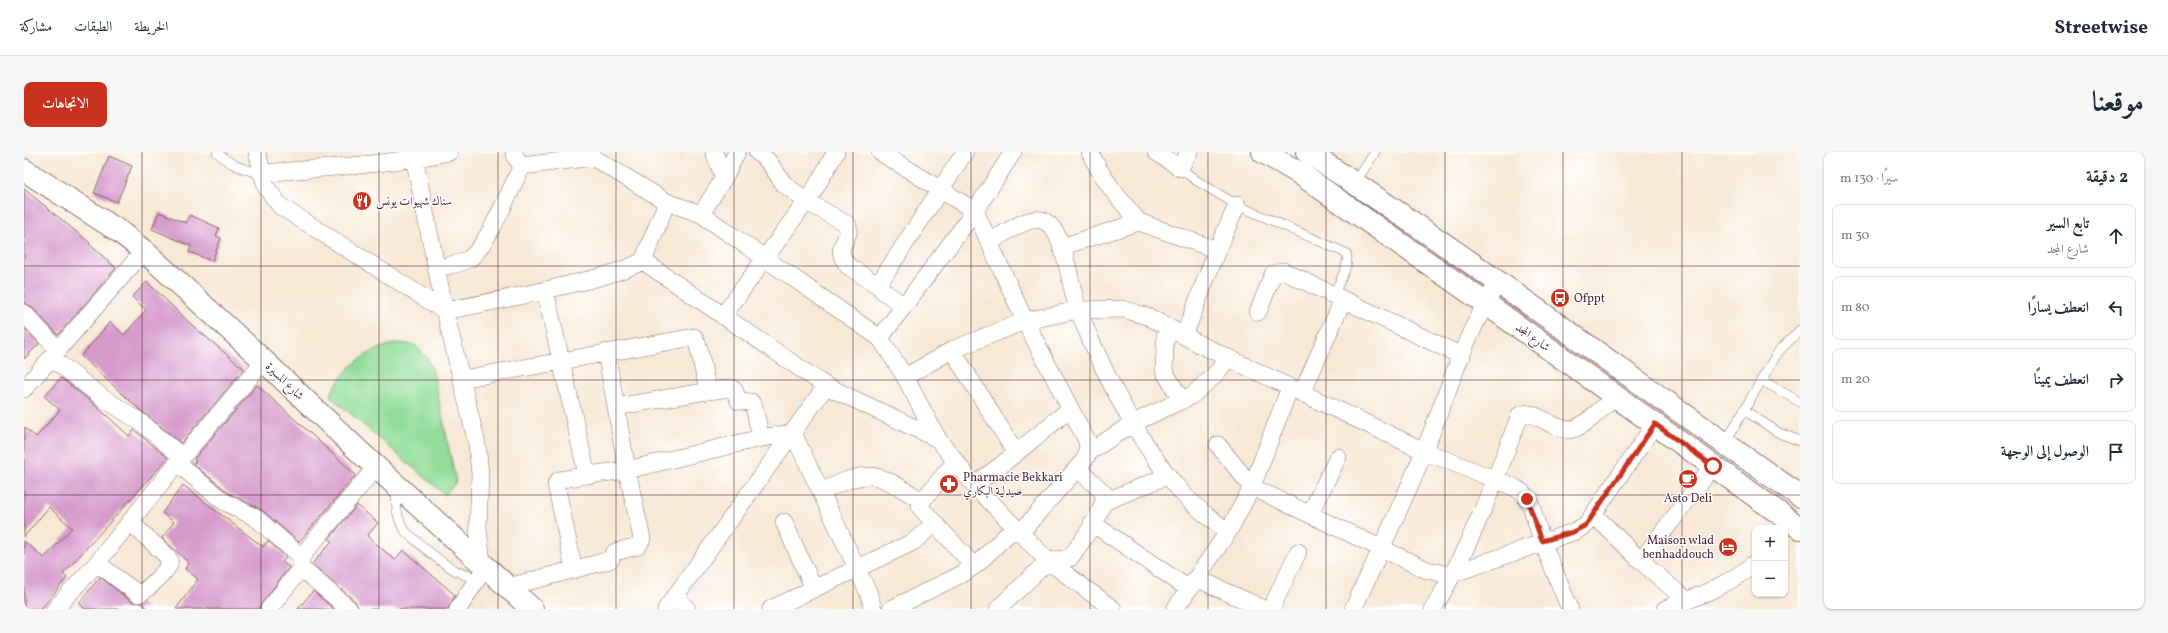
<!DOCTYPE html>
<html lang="ar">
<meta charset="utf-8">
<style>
:root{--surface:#fff;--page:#f6f6f7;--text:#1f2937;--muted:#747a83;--line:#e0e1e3;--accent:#c8321e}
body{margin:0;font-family:Vollkorn,Amiri,serif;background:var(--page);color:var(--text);direction:rtl}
.controls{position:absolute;right:12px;bottom:12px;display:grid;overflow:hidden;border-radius:8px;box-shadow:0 1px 3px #0004}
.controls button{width:36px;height:36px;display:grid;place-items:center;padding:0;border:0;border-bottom:1px solid var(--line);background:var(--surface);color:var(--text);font:20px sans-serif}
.stop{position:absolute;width:12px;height:12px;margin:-9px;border:3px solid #c8321e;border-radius:50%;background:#fff}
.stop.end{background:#c8321e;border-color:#fff;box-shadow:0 1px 4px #0008}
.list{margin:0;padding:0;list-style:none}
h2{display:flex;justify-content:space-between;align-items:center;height:52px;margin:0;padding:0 16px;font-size:17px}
h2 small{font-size:13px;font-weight:400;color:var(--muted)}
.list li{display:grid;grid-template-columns:26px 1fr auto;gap:12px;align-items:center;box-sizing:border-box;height:64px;margin:0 8px 8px;padding:0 8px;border:1px solid var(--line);border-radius:8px}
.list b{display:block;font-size:15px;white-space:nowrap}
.list p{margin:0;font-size:13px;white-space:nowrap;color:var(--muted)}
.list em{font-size:13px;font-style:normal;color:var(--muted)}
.icon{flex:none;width:22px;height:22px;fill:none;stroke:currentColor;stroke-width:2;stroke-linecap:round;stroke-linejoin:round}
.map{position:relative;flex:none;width:1776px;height:457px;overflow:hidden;direction:ltr;border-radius:8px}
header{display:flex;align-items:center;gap:24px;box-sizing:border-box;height:56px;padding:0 20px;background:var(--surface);border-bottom:1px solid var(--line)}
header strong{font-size:19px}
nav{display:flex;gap:22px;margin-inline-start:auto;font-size:14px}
.intro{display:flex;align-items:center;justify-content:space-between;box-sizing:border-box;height:96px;padding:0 24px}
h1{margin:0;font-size:28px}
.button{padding:10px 18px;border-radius:8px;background:var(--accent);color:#fff;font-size:14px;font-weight:700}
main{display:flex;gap:24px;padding:0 24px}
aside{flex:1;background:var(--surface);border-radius:8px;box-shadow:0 1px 3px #0004}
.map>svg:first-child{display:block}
.green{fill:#92dd99;stroke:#6e7e62}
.building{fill:#d69acb}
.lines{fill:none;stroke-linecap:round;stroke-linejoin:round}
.lane-casing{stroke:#876667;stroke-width:10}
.street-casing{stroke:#876667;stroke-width:18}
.secondary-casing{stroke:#876667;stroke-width:24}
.lane{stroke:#fff;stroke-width:9}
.street{stroke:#fff;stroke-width:17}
.secondary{stroke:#fff;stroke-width:22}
.route{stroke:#c8321e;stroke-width:5}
.grid{fill:none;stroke:#4a1f2b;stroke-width:1;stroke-opacity:0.55}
.labels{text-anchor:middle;stroke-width:3;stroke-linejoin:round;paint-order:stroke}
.poi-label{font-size:12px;fill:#4a1f2b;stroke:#fff;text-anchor:start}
.street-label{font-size:12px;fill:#4a1f2b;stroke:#fff}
</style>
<header>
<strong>Streetwise</strong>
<nav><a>الخريطة</a><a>الطبقات</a><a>مشاركة</a></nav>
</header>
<div class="intro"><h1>موقعنا</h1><a class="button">الاتجاهات</a></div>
<main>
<aside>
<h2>2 دقيقة<small>سيرًا · 130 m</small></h2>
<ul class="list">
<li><svg class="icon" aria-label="ahead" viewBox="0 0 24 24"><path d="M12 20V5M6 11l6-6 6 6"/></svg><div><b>تابع السير</b><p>شارع المجد</p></div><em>30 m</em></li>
<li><svg class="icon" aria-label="left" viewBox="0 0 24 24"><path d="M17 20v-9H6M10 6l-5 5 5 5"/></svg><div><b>انعطف يسارًا</b></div><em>80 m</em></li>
<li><svg class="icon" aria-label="right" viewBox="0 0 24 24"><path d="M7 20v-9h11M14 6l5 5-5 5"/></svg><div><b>انعطف يمينًا</b></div><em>20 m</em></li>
<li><svg class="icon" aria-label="arrive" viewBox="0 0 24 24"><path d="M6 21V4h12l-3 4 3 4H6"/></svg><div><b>الوصول إلى الوجهة</b></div></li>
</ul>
</aside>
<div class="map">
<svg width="1776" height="457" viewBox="0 0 1776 457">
<rect width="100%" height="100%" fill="#fff"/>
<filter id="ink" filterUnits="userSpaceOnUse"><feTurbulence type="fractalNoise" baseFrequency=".025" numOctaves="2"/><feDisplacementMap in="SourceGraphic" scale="8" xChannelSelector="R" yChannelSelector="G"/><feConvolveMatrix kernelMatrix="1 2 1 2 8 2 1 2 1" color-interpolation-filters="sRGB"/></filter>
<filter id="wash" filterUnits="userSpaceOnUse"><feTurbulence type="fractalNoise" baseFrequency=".012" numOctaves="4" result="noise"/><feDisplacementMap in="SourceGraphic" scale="16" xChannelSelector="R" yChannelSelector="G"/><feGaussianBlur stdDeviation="0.9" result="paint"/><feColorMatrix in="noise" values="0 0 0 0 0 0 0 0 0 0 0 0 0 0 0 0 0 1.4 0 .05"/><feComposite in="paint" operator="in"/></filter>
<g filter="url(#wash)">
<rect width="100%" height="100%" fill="#f7e9d6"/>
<!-- green -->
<path class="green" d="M374,191L391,193L403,206L409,220L432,330L421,343L306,244C319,215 344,197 374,191Z"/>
<g id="blocks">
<!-- building -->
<path class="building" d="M85,4L108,14L93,50L70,41Z
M0,37L66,91L65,92L92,116L34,183L7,154L0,151Z
M135,60L162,71L166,63L195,76L192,84L197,86L188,109L165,100L167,94L128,77Z
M123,130L169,174L220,217L157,291L115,257L57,204L86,170L100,183L122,158L108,145Z
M0,176L15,192L0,207Z
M37,226L70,252L105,284L110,278L144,306L39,422L43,426L17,457H0V389L20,406L48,376L25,355L0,385V275L12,285L36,258L20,244Z
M233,233L332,323L275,390L238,358L205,341L169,312L172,309L170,307Z
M159,333L239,395L244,389L262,405L258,410L265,415L234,457H152L174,427L161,417L165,411L138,386L150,370L138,361Z
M333,353L354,371L343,384L371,408L379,398L431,443L424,457H335L331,449L288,412L308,389L305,387Z
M76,425L108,450L117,451L124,457H61L55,451Z
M289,439L310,457H274Z"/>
</g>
</g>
<g filter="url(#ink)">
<use href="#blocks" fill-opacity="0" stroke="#876667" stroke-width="1"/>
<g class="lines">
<defs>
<path id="lane" d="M193,0C206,13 220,18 237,21
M1156,16L1173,29L1213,53L1322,101C1327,113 1314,132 1309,143
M1331,31L1351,0
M1737,228L1776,250
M1720,258L1755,281L1776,289
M1701,291L1748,210L1755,199L1776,178
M372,337C372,353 372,367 382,380C400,395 433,428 456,425"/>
<path id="street" d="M233,0L242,35L256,54L421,159L453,292L456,322L454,376L458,411
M389,0L421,159C462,151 503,143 543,133C569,127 595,121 619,109L643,50
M490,0L492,6L498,14L570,5
M560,0L643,50L677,62L700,26L713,0
M690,0L700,26
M733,0L744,9L760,32L782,49L824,73C828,90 807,92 824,114L855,134
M856,0L951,59L1001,169L1064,291L1062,306L997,380
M1066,0C1078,27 1096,48 1115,70
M1132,0L1156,16L1165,0
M237,21C300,16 363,13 425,0
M677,62L856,186L881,225L914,287L950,333L1024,409L1089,457
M966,90C978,83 1006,62 1020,69C1042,78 1046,139 1055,160C1080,222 1115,293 1160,343C1173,357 1189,368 1204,380
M1037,95L1115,70L1193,98
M619,109L802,234L914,287
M412,116C422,114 436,112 445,107C463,95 487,36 498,14
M521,138L563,323L603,318L592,255
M880,154L859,139L855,134L856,130L941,0
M1234,160L1249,122L1259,119L1438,204
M0,161L34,198
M699,164L789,40L812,0
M1142,174L1140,219L1158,249
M1160,184L1193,98L1213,53
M856,186L951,59L989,0
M928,198L992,301
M582,200L592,255L684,239
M28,206L79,246L118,271L158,305
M881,225L928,198L1001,169L1054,158L1099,157L1125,165L1177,193L1400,299L1490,335L1499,341L1507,353L1518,389L1546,457
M438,227L670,185L674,193L684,239L707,236L710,238L715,249L727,250L730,255L737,286L769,281L845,442L849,457
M0,237L120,99
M1278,241L1319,148
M1194,293L1228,335L1403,418L1421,422L1431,421L1549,380L1562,373L1631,272
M1064,301L1109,271L1167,244L1190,224L1204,206
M931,310L898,349L896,355L950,414
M153,311L199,349L232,366L277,405V416L325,457
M950,333L976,314L1046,257
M797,340C812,333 828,324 845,324C860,323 885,341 898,349
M1080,350L1143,324
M1286,362L1314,305
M1570,363L1617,409L1663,449
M760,370L790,437
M1068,371L1165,437
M277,405L352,315
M1617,409L1689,314
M73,411L114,442C121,441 141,420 145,413C146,410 145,407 143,404L106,370
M550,418L532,332L535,328L563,323
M1172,426L1240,457
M484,435L586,408L591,400L614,394L618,387L603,318L737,286
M651,445L663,457
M31,457L73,411L153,311L240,209
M245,457L277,416
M434,457L454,426
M642,457L802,234
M747,457L889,390L910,372
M867,457L940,421L953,412L991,375
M974,457L1024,409L1046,406C1056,392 1083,357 1080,341L1053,316
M1151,457L1204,380L1228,335L1266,235
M1247,457L1274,400
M1329,457C1354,404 1379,351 1401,297C1424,241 1441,181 1474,131
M1409,457C1446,396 1471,329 1496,263C1511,255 1531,282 1549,277C1562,274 1581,253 1591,244
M1641,457C1671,446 1707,432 1731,411"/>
<path id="secondary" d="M1239,0L1275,21L1461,151L1776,376
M1283,0C1451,109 1611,230 1776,344
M0,18L96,80L120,99L240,209L339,303L508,457"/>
</defs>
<!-- lane casing -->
<use href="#lane" class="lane-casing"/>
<!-- street casing -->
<use href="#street" class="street-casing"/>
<!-- secondary casing -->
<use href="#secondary" class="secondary-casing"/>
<!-- lane -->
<use href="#lane" class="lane"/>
<!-- street -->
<use href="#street" class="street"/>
<!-- secondary -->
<use href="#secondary" class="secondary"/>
</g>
</g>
<g class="lines" filter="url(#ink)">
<!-- route -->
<path class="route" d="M1503,347L1518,389L1549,380L1562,373L1631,272L1689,314"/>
</g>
<!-- grid -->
<path class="grid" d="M118,0V457M237,0V457M355,0V457M474,0V457M592,0V457M710,0V457M829,0V457M947,0V457M1066,0V457M1184,0V457M1302,0V457M1421,0V457M1539,0V457M1658,0V457M0,114H1776M0,228H1776M0,343H1776"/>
<!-- icons -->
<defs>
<symbol id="restaurant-disc" viewBox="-11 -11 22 22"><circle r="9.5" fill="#c8321e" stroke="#fff"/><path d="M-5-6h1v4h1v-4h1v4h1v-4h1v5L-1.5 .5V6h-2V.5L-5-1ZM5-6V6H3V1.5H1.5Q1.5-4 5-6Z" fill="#fff"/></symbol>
<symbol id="bus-disc" viewBox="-11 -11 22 22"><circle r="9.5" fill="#c8321e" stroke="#fff"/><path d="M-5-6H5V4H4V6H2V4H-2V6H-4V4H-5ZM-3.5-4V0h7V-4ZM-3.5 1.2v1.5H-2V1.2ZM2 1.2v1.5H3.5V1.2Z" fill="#fff"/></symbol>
<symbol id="cafe-disc" viewBox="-11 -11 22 22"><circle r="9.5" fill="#c8321e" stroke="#fff"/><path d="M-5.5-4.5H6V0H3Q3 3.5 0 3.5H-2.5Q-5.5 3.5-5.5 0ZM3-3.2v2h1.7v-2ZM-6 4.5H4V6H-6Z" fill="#fff"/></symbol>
<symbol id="pharmacy-disc" viewBox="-11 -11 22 22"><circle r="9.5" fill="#c8321e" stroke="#fff"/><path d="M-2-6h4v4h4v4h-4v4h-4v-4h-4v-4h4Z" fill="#fff"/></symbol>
<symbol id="hotel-disc" viewBox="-11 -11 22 22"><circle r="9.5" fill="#c8321e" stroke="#fff"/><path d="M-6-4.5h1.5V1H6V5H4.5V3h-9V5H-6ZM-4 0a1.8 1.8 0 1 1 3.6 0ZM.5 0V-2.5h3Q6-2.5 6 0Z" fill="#fff"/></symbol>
</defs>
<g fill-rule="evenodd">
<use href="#restaurant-disc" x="327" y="38" width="22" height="22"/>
<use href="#bus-disc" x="1525" y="135" width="22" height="22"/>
<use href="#cafe-disc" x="1653" y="316" width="22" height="22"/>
<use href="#pharmacy-disc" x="914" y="321" width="22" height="22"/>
<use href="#hotel-disc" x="1693" y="384" width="22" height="22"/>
</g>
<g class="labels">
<!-- poi labels -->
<g class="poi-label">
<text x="352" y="53">سناك شهيوات يونس</text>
<text x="1550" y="150">Ofppt</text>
<text x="939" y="329">Pharmacie Bekkari<tspan x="939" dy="14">صيدلية البكاري</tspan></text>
<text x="1664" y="350" text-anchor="middle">Asto Deli</text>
<text x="1690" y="392" text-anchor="end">Maison wlad<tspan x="1690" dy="14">benhaddouch</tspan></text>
</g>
<!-- street labels -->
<g class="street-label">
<text transform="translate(1509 185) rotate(36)" y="4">شارع المجد</text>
<text transform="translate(261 229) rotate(44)" y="4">شارع المسيرة</text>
</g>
</g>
</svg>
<div class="controls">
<button>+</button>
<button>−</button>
</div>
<div class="stop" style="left:1689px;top:314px"></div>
<div class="stop end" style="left:1503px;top:347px"></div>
</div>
</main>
